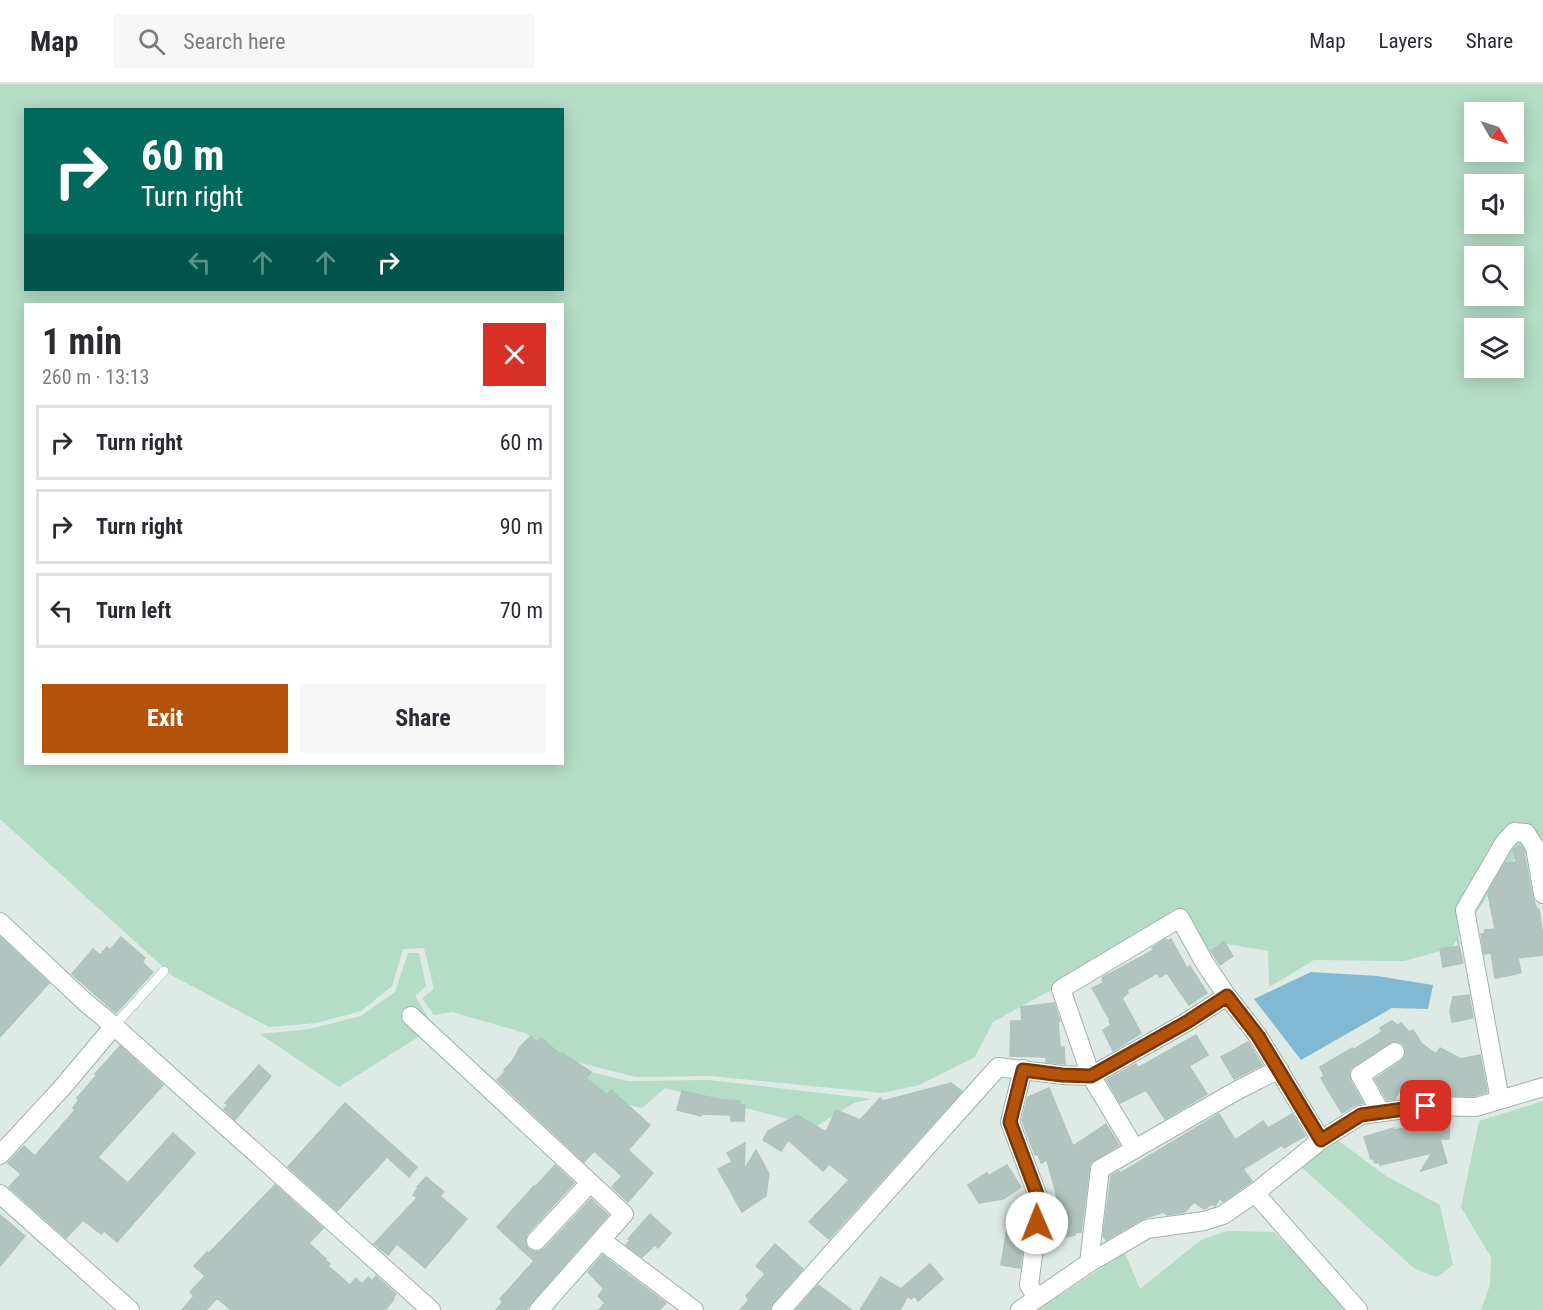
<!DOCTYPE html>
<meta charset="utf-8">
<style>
body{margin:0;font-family:"Roboto Condensed",sans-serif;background:#f7f7f7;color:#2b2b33;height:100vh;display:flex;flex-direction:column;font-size:22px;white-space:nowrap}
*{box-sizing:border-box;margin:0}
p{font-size:20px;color:#7c7c81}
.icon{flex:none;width:33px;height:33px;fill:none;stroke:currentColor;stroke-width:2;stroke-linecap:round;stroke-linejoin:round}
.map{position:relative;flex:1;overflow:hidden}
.details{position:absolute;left:24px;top:219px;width:540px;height:462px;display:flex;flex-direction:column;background:#fff;border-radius:0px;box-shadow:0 3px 15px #0003}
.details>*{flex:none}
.hud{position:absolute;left:24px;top:24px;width:540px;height:183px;border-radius:0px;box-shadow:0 3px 15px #0003;background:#00695c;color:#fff;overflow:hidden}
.needle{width:39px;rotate:129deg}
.fabs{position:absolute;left:1464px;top:18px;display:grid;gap:12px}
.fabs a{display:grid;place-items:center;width:60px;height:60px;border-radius:0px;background:#fff;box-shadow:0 3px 15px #0003;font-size:30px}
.pin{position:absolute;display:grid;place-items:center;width:51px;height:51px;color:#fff;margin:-26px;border-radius:12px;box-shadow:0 3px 9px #0006}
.me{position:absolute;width:66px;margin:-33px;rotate:359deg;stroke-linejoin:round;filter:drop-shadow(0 0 4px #0008)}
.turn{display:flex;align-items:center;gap:21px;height:126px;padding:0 18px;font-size:27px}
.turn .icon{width:78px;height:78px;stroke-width:2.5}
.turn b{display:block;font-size:42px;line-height:51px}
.lanes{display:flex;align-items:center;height:57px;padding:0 18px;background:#0003;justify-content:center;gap:30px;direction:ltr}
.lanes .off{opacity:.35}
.round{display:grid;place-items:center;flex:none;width:63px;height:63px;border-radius:0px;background:#f7f7f7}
.overview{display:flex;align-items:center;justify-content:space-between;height:102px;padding:0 18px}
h1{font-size:36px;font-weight:700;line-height:45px}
.button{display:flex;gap:12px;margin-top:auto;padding:12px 18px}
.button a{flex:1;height:69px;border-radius:0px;background:#b45309;color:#fff;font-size:24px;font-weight:700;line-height:69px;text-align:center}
.button a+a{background:#f7f7f7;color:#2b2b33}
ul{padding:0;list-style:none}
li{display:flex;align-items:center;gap:18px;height:75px;margin:0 12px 9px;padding:0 6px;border:3px solid #e1e1e2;border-radius:0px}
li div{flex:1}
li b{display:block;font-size:22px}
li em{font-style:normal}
header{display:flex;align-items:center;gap:36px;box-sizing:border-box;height:84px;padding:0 30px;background:#fff;border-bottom:2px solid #e1e1e2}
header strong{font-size:28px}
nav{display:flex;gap:33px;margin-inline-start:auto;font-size:21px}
.search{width:420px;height:54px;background:#f7f7f7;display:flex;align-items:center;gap:15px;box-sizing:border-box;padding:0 21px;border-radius:0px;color:#7c7c81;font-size:22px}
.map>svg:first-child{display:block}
.green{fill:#b4dcc6;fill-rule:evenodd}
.water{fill:#81b8d2}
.building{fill:#b2c4bf;stroke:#afc3be;stroke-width:1.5}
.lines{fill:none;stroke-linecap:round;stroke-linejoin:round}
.lane-casing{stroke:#a0b1ae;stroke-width:10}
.street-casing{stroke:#a0b1ae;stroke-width:20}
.lane{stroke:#fff;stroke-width:9}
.street{stroke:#fff;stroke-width:18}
.route-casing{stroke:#753606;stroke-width:15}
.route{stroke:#b45309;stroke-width:10}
</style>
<header>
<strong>Map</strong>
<div class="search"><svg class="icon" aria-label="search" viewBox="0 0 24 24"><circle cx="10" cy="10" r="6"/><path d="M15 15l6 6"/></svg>Search here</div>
<nav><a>Map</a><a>Layers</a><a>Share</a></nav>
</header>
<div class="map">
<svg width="1543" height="1226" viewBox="0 0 1543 1226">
<rect width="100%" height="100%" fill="#ddeae6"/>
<!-- green -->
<g class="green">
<path d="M 0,0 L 1543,0 L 1543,758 L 1513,776 L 1451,864 L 1404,877 L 1314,876 L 1269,903 L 1268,867 L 1227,860 L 1207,869 L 1184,833 L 993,938 L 975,973 L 919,1001 L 882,1009 L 711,992 L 636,993 L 569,976 L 525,949 L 452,928 L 434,931 L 422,914 L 434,905 L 424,864 L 403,865 L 392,902 L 361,927 L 316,939 L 269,943 L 173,892 L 0,735 ZM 26,26 L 562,26 L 562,206 L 26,206 ZM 1474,28 L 1514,28 L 1514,68 L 1474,68 ZM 1474,100 L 1514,100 L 1514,140 L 1474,140 ZM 1474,172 L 1514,172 L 1514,212 L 1474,212 ZM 26,220 L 562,220 L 562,680 L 26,680 ZM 1474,244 L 1514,244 L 1514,284 L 1474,284 Z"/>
<polygon points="408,869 419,869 426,902 415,912 434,943 339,1003 260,950 310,945 361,932 395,908"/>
<polygon points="577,985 628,997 709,996 873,1015 854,1019 817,1042 665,1004 642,1024 611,1017"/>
<polygon points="1543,1017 1543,1226 1481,1226 1490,1201 1491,1173 1461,1123 1479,1037"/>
<polygon points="1335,1054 1386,1092 1440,1121 1453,1181 1437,1193 1415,1185 1299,1081"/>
<polygon points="1227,1147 1274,1148 1353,1226 1037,1226 1125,1169 1140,1205 1201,1156"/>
</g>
<!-- water -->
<polygon class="water" points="1311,888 1377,892 1433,901 1428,925 1392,924 1301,976 1254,915"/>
<!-- building -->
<g class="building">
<polygon points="1521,762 1524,767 1532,812 1537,825 1539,825 1543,853 1543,871 1518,874 1521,889 1495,894 1491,869 1484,870 1481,850 1485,849 1485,846 1495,845 1488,809 1505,779 1516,778 1513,765"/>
<polygon points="0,853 49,899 0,953"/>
<polygon points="121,853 145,874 142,878 153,888 116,929 72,890 93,865 100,871 107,863 110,866"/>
<polygon points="1457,853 1463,879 1443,883 1440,865 1459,862"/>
<polygon points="1166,855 1168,857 1171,855 1187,884 1190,882 1207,909 1189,921 1167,889 1160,893 1157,889 1127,906 1128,909 1122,914 1141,949 1113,967 1103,946 1111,941 1109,937 1110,936 1092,904 1103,899 1102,894 1154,866 1152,864"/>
<polygon points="1224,858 1233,872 1220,881 1211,867"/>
<polygon points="1469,911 1473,934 1452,938 1450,927 1453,913"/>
<polygon points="1054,919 1060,937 1058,938 1060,963 1064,963 1065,980 1046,978 1046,973 1010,972 1011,937 1022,937 1021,923"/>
<polygon points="1392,937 1398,941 1401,939 1409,948 1413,946 1421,959 1436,970 1440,964 1461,975 1480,971 1487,1008 1474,1012 1418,1012 1401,1003 1395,1015 1387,1016 1375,995 1401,977 1405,972 1404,961 1400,958 1394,957 1350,985 1350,996 1363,1019 1355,1021 1342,1029 1321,994 1324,992 1320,983 1352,964 1353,966 1382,948 1380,944"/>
<polygon points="1196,951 1208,971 1189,982 1207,1010 1165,1035 1146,1006 1120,1019 1107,996 1136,980 1138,984"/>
<polygon points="531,952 537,958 541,954 561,971 562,969 591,988 586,994 607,1011 611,1006 650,1041 628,1066 653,1089 628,1118 612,1103 622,1092 594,1067 584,1078 497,996 506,987 504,986 513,976 520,963"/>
<polygon points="1248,958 1262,981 1234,995 1221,973"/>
<polygon points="120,962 163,1001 98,1073 128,1099 173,1049 195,1069 117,1158 104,1147 101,1150 83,1136 66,1154 9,1103 21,1090 8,1079 24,1062 35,1072 75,1026 73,1024 79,1016 77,1014 97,991 95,990"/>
<polygon points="259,981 271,992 235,1036 224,1025 228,1021 225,1019"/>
<polygon points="951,999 962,1007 829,1155 809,1138 849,1096 829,1080 823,1087 788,1056 781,1067 763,1056 768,1047 797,1031 826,1048 836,1026 860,1036 880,1014 883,1017"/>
<polygon points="1049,1004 1073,1062 1106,1040 1119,1061 1090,1079 1081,1148 1075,1149 1075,1151 1053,1155 1049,1133 1063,1135 1047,1076 1041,1079 1038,1070 1035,1071 1022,1036 1028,1013"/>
<polygon points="682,1007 722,1016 740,1017 740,1021 745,1021 744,1037 731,1037 731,1031 702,1030 701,1032 677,1026"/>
<polygon points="345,1019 417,1083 409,1093 387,1073 337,1127 288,1083"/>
<polygon points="1219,1030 1235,1056 1263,1037 1268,1044 1292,1030 1305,1052 1284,1064 1282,1061 1243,1085 1252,1097 1223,1118 1220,1114 1215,1122 1212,1120 1204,1125 1194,1118 1185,1128 1167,1131 1164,1128 1142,1135 1106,1156 1103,1152 1111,1092 1119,1087 1119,1090"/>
<polygon points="1430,1033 1450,1034 1449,1055 1440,1055 1447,1079 1421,1087 1432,1069 1380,1081 1379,1078 1375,1079 1373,1074 1371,1075 1364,1053 1394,1044 1394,1046 1430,1039"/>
<polygon points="745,1059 744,1086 756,1066 769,1090 766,1112 742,1128 718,1085 732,1078 727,1069"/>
<polygon points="555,1081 574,1099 527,1150 525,1160 529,1166 539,1168 544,1165 591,1115 608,1131 531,1219 526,1226 496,1226 503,1218 500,1215 534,1177 497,1143 534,1102 536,1102"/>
<polygon points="1007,1081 1021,1103 1003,1115 979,1119 968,1101 987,1089 988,1092"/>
<polygon points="426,1093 444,1108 440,1112 467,1135 425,1184 397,1160 388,1171 374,1160 417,1114 413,1111 418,1104 417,1103"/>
<polygon points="275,1101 323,1144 309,1159 326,1175 325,1176 330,1180 328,1182 350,1201 356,1194 362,1200 368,1193 372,1197 376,1192 396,1210 393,1214 394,1215 385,1226 231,1226 217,1214 206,1226 182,1226 194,1212 190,1208 205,1192 194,1182 207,1168 209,1169"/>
<polygon points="1010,1127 1027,1130 1020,1184 1001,1181"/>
<polygon points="650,1130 671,1149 658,1164 655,1161 642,1173 626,1161 630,1156 628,1155"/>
<polygon points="0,1131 25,1152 0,1182"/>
<polygon points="775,1160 803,1185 773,1219 770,1226 740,1226 749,1216 746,1212 765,1190 756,1182"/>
<polygon points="603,1171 611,1178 666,1219 659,1226 599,1226 605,1219 598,1212 604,1205 588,1188"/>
<polygon points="930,1180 943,1195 918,1217 915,1212 911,1215 908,1212 900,1226 860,1226 881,1193 904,1207 902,1204"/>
<polygon points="818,1201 852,1226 796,1226"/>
</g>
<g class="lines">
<!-- lane casing -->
<g class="lane-casing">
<polyline id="lane" points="114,942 164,887"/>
</g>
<!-- street casing -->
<g class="street-casing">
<g id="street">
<polyline points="0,838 85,918 114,942 431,1226"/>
<polyline points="411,932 624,1130 539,1226"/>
<polyline points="1023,985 1010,1038 1040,1118 1029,1201 1036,1213"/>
<polyline points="1500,1016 1465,826 1504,759 1514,748 1526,749 1535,763 1543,810"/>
<polyline points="1380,1027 1360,991 1395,968"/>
<polyline points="1135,1065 1091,992 1061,905 1180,834 1204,878 1227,912"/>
<polyline points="0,1071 61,1005 114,942"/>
<polyline points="1255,1109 1358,1226"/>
<polyline points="0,1110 130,1226"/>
<polyline points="601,1156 694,1226"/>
<polyline points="536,1157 590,1099"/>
<polyline points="1089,1179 1100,1085 1236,1007 1279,985"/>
<polyline points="781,1226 998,983 1062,991 1091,992 1187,938 1227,912 1258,952 1321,1056"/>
<polyline points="1020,1226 1089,1179 1147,1145 1204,1137 1223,1131 1255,1109 1321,1056 1361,1031 1426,1022 1476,1023 1543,1003"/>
</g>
</g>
<!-- lane -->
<use href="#lane" class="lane"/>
<!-- street -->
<use href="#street" class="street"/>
</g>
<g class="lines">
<!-- route casing -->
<g class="route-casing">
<polyline id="route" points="1037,1139 1040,1118 1010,1038 1023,986 1062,991 1091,992 1187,938 1227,912 1258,952 1321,1056 1361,1031 1426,1022"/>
</g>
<!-- route -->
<use href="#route" class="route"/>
</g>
</svg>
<div class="fabs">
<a><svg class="needle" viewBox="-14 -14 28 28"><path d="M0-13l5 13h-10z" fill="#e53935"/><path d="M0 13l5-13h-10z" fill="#7c7c81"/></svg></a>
<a><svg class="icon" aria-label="sound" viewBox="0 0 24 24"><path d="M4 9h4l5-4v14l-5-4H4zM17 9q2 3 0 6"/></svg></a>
<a><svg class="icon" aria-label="search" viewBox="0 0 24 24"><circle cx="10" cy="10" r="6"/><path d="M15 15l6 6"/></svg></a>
<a><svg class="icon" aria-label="layers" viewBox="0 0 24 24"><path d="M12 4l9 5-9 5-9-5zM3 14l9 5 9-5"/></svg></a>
</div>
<div class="pin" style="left:1426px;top:1022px;background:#d93025"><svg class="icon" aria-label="arrive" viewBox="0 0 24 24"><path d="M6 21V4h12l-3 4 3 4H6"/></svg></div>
<svg class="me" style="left:1037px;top:1139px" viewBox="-20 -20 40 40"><circle r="19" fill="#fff"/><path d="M0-13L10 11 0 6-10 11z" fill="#b45309"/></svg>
<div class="hud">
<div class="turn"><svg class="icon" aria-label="right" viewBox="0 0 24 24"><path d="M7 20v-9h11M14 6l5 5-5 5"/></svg><div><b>60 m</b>Turn right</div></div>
<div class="lanes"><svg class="icon off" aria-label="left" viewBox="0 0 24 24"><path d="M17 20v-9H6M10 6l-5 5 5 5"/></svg><svg class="icon off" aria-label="ahead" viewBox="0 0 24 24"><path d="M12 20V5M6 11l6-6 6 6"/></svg><svg class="icon off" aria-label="ahead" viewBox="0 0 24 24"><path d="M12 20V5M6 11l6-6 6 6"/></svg><svg class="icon" aria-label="right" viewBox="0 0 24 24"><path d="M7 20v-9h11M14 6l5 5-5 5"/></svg></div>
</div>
<section class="details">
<div class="overview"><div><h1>1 min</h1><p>260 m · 13:13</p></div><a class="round" style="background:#d93025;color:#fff"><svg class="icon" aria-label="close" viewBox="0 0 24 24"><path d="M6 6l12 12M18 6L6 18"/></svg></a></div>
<ul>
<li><svg class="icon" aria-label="right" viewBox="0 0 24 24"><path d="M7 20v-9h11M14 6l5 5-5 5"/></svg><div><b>Turn right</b></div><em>60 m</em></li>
<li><svg class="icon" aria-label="right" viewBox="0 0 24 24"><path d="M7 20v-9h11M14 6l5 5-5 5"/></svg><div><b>Turn right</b></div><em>90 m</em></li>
<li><svg class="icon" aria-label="left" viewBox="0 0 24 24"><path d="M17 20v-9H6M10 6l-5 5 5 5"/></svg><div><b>Turn left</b></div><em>70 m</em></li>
</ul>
<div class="button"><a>Exit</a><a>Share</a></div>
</section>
</div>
